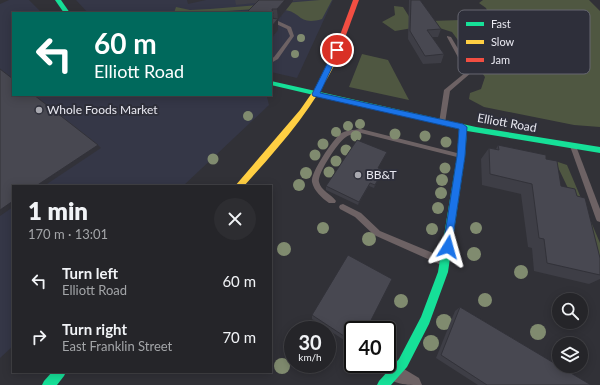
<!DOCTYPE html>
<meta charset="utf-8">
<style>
body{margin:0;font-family:Lato,sans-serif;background:#2d2d31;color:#f1f3f6;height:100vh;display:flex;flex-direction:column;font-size:15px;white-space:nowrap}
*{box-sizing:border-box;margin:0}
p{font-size:13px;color:#a3a5a8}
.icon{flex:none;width:22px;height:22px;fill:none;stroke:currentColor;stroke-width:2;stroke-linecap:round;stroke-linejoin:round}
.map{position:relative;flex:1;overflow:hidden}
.side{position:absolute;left:12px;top:185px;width:260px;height:188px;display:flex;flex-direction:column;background:#252529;border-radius:0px;box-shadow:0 2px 10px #0003,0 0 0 1px #424246}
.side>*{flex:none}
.guide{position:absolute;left:12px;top:12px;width:260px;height:84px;border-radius:0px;box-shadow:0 2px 10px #0003,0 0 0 1px #424246;background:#00695c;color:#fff;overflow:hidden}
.buttons{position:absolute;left:552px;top:293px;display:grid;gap:8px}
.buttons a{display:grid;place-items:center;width:36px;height:36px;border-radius:50%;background:#252529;box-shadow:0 2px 10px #0003,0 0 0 1px #424246;font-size:20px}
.speed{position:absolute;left:284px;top:321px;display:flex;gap:8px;font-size:20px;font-weight:700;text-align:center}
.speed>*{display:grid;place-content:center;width:52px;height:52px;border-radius:50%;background:#252529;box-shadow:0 2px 10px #0003,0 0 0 1px #424246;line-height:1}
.speed small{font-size:10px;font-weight:400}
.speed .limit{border:2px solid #111;border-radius:6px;background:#fff;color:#111}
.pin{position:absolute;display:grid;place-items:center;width:34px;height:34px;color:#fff;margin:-17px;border:2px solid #fff;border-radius:50%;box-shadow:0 1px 4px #0007}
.me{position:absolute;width:44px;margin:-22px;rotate:8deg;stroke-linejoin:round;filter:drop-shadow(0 0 3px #0008)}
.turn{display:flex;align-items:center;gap:14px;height:84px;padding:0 16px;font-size:18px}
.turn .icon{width:52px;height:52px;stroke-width:2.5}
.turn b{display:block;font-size:28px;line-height:34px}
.round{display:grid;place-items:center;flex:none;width:42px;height:42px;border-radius:21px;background:#2d2d31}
.overview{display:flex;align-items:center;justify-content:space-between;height:68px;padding:0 16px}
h1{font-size:24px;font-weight:800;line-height:30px}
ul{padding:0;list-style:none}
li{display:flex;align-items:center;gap:12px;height:56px;padding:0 16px}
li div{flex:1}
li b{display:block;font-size:15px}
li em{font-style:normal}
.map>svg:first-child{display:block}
.built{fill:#353747}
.green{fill:#4f5741}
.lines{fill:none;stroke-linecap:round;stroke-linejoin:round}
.lane{fill:#6d6264;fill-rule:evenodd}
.street{fill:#6d6264;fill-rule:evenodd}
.fast{fill:#16e098;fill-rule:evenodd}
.slow{fill:#ffcf43;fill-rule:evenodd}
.jam{fill:#f24e42;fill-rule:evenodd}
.tree{fill:#808b6f}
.wall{fill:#3e3e46}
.shaded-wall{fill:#323239}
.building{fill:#484851;stroke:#323239}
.route{fill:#1a73e8;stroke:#114b97}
.poi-dot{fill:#a9a9b0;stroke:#2e2f3a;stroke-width:1.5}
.labels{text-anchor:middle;stroke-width:4;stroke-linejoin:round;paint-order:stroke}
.poi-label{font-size:12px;fill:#e9e9f1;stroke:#2e2f3a;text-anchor:start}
.street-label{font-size:12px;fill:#e9e9f1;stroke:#2e2f3a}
.key{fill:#2e2f3a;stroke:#666771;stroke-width:1}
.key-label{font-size:11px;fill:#e9e9f1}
</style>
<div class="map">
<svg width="600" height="385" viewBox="0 0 600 385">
<rect width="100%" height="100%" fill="#313137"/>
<!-- built -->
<g class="built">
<polygon points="9,0 29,0 42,13 13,13 13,95 259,95 267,97 269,105 183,186 13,186 13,346 0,358 0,4"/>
<polygon points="76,0 333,0 297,78 271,72 271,13 88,13"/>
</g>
<!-- green -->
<g class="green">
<path d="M 320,0 L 332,0 L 322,19 C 299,26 301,12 285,10 C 266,7 246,10 227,11 C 209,13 192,13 174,13 L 176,7 L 190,10 L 210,9 Z"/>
<polygon points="483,0 589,0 600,11 600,127 574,125 484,107 469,99 470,93 481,89 485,77 452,32 430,25 395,31 382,22 395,15 394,6 403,7 410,18 431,21 491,19 486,8 479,3"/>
<polygon points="362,54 388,60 409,100 349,87"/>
<polygon points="555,161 567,165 600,243 600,271 577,207"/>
</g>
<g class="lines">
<!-- lane -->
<g class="lane">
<polygon points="274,21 278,21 291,27 294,36 278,59 271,63 271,59 274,57 290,36 287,29 274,23"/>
<polygon points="447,36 451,37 472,72 450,91 445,123 442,125 439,123 444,90 466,72 447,37"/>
<path d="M 361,129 L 461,154 L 464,156 L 461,158 L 361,133 C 356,134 350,134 346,137 C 338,142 317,174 319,182 C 321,191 331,194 336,201 L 335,203 L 329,203 C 322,198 314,191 312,182 C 310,173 333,140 340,134 C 345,130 354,130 361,129 Z"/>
<polygon points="571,144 573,144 576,146 600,209 600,222 597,221 596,219 570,146"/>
<polygon points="343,204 361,213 380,231 445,258 446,261 445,264 442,265 439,264 374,235 355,217 340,209 339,207 340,205"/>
</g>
<!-- street -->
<path class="street" d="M 394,363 L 419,378 L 422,385 C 407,385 391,385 384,373 L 387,366 Z"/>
<!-- fast -->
<g class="fast">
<polygon points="55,0 61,0 70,13 64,13"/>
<polygon points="271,81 476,127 600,147 600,153 467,131 465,156 448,272 429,324 407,367 391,385 377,385 379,381 399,359 421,317 438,272 457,156 459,129 271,85"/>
<polygon points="52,372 66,372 64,376 57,385 42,385 44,381"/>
</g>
<!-- slow -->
<path class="slow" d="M 333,60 L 336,62 C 313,109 279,147 244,186 L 235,186 L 300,110 L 321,80 L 330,62 Z"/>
<!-- jam -->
<polygon class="jam" points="353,0 359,0 336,62 331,63 330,62"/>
</g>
<!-- trees -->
<g class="tree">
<circle cx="301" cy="38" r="4"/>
<circle cx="295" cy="54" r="4"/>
<circle cx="248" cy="116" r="5"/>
<circle cx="360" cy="124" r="5"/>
<circle cx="348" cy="126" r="5"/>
<circle cx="336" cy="132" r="5"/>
<circle cx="395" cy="134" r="5.5"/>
<circle cx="356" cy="136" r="5.5"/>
<circle cx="425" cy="136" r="5.5"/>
<circle cx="446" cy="142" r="5.5"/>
<circle cx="323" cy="144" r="5.5"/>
<circle cx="346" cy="150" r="5.5"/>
<circle cx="315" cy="155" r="5.5"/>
<circle cx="213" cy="159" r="5.5"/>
<circle cx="336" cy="161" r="5.5"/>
<circle cx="445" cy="168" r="5.5"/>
<circle cx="329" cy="172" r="5.5"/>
<circle cx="306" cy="173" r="6"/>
<circle cx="442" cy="180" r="6"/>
<circle cx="299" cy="185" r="6"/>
<circle cx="441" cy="193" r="6"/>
<circle cx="438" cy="208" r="6"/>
<circle cx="323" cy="228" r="6"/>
<circle cx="476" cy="228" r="6"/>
<circle cx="432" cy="229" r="6"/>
<circle cx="369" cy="239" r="7"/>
<circle cx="284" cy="249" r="7"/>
<circle cx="474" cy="254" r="7"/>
<circle cx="521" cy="272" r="7"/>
<circle cx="485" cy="300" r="7"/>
<circle cx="401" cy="301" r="7"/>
<circle cx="444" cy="322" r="8"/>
<circle cx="538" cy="332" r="8"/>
<circle cx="431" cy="343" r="8"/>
<circle cx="282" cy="366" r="8"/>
</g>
<!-- wall -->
<g class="wall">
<polygon points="235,0 304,0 293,1 278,20 278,30 271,39 271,13 255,3 236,5"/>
<polygon points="409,0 420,0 441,29 438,37 432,37 444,54 441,63 423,64 408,39"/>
<polygon points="498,145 546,159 561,186 577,196 600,258 600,279 589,284 534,271 532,248 528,247 521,194 482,185 481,159 489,148 496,149"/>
<polygon points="387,152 386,155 378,168 383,170 382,174 374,188 369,186 358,205 326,190 326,186"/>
<polygon points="460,307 591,385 478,385 436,358 455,311"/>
<polygon points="312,315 353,330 353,346 312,319"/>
</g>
<!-- shaded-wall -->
<g class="shaded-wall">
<polygon points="187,0 206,0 188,4"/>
<polygon points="285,0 293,0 293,1 278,20 277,9"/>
<polygon points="273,14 274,24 278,19 278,30 271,39 271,16"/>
<polygon points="98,145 101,148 44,186 36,186"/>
<polygon points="387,152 386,155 377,171 378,168"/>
<polygon points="383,170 382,174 374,188 375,185"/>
<polygon points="370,183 369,186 358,205 359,202"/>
<polygon points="13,201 13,207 0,216 0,210"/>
</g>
<!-- building -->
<g class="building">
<polygon points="259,0 285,0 277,9 272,9 273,14 271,16 271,13 246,13"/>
<polygon points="411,0 420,0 441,29 427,30 444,54 425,56 410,31"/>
<polygon points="271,18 278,19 271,27"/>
<polygon points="0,69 13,79 13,95 34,95 98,145 36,186 13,186 13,201 0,210"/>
<polygon points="357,140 387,152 378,168 383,170 375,185 370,183 359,202 326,186"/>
<polygon points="498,145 546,155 546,159 557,161 561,186 575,189 577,196 585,198 600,258 600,275 547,263 544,239 539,238 532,184 490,174 489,148 499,150"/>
<polygon points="348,255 392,279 366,330 353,330 353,342 312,315"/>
<polygon points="460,307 559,366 591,385 487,385 441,355"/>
</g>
<!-- route -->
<polygon class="route" points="337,48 340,50 320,93 463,124 467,127 465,156 451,250 444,250 443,247 457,156 459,129 313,96 312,94 334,50"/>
<!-- markers -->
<g class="poi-dot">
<circle cx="39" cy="110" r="4"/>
<circle cx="358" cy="175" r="4"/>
</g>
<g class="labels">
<!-- poi labels -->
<g class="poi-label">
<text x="47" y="114">Whole Foods Market</text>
<text x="366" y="179">BB&amp;T</text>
</g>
<!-- street labels -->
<g class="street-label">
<text transform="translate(507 123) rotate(10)" y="4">Elliott Road</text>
</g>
</g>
<!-- legend -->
<rect x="458" y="10" width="132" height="64" rx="6" class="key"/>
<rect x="466" y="22" width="18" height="4" fill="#16e098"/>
<rect x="466" y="40" width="18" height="4" fill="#ffcf43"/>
<rect x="466" y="58" width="18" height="4" fill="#f24e42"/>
<g class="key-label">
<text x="491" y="28">Fast</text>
<text x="491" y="46">Slow</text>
<text x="491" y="64">Jam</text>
</g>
</svg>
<div class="buttons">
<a><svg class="icon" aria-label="search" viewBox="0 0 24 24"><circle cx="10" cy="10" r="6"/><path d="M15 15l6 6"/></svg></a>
<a><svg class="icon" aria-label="layers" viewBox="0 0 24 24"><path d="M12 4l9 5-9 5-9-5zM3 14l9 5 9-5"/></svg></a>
</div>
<div class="speed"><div>30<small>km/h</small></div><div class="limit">40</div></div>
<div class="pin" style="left:337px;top:50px;background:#d93025"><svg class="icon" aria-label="arrive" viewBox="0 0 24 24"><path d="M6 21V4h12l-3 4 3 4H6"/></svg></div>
<svg class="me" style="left:448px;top:247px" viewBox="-20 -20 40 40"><path d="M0-17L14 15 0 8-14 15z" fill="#1a73e8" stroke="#fff" stroke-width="4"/></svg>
<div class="guide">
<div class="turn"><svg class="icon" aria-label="left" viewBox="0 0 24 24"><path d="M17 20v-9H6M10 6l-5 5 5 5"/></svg><div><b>60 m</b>Elliott Road</div></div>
</div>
<section class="side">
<div class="overview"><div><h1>1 min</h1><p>170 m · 13:01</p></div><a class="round"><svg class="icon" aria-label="close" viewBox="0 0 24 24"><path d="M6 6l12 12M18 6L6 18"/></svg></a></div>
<ul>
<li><svg class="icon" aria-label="left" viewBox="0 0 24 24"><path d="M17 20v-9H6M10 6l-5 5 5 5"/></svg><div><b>Turn left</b><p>Elliott Road</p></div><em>60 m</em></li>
<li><svg class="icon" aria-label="right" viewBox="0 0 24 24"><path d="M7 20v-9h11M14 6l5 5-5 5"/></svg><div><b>Turn right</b><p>East Franklin Street</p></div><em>70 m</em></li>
</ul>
</section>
</div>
